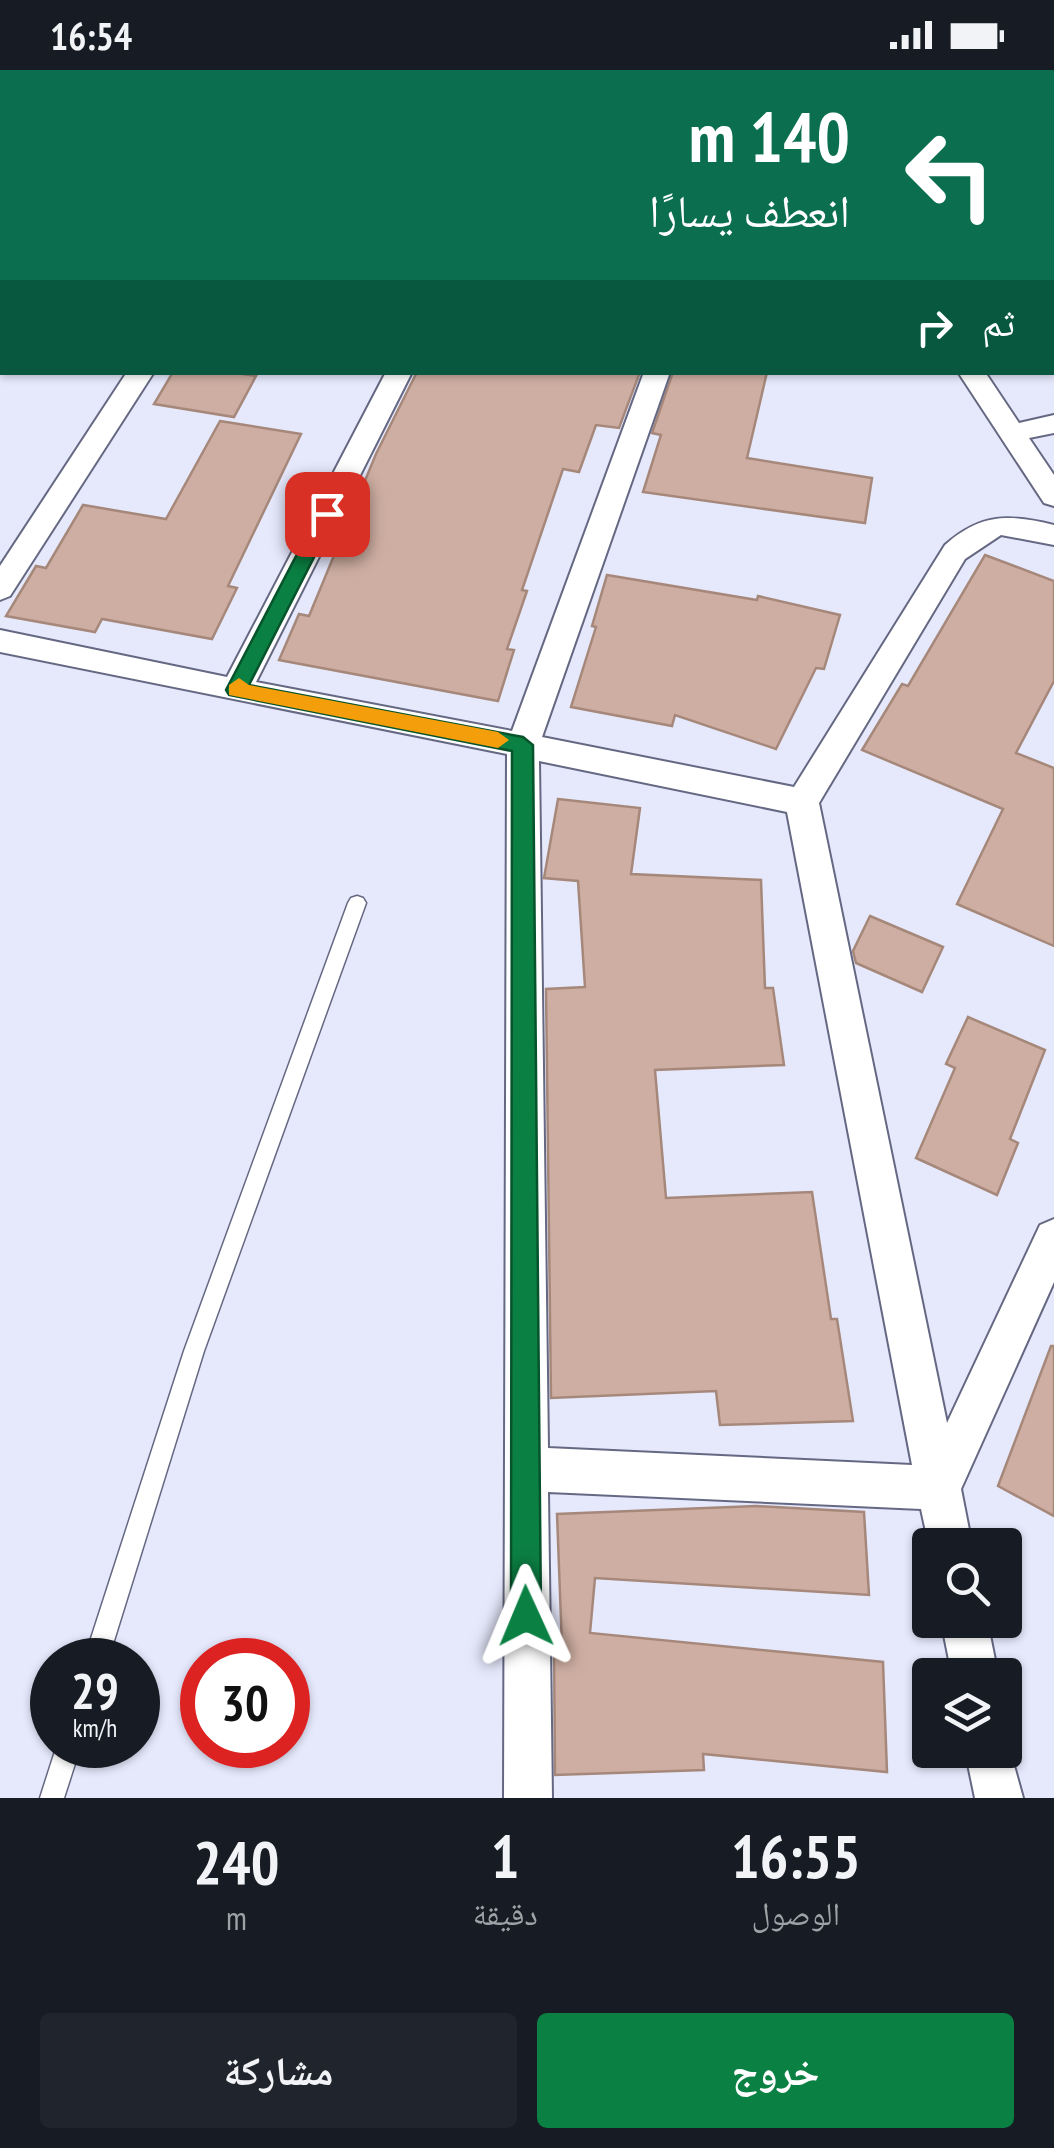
<!DOCTYPE html>
<html lang="ar">
<meta charset="utf-8">
<style>
body{margin:0;font-family:"PT Sans Narrow","Noto Naskh Arabic",sans-serif;background:#20242c;color:#f1f3f6;direction:rtl;height:100vh;display:flex;flex-direction:column;font-size:38px;white-space:nowrap}
*{box-sizing:border-box;margin:0}
p{font-size:32px;color:#9ea1a6}
.icon{flex:none;width:55px;height:55px;fill:none;stroke:currentColor;stroke-width:2;stroke-linecap:round;stroke-linejoin:round}
.map{position:relative;height:1728px;overflow:hidden;direction:ltr}
.details{display:flex;flex-direction:column;background:#171b24;flex:1}
.details>*{flex:none}
.guide{position:absolute;left:0px;top:0px;width:1055px;height:305px;box-shadow:0 2px 8px #0004;direction:rtl;background:#0b6e4f;color:#fff;overflow:hidden}
.buttons{position:absolute;left:912px;top:1458px;display:grid;gap:20px}
.buttons a{display:grid;place-items:center;width:110px;height:110px;border-radius:10px;background:#171b24;box-shadow:0 2px 8px #0004;font-size:50px}
.speed{position:absolute;left:30px;top:1568px;display:flex;gap:20px;font-size:50px;font-weight:700;text-align:center}
.speed>*{display:grid;place-content:center;width:130px;height:130px;border-radius:50%;background:#171b24;box-shadow:0 2px 8px #0004;line-height:1}
.speed small{font-size:25px;font-weight:400}
.speed .limit{border:15px solid #d22;background:#fff;color:#111}
.pin{position:absolute;display:grid;place-items:center;width:85px;height:85px;color:#fff;margin:-42px;border-radius:20px;box-shadow:0 5px 15px #0006}
.me{position:absolute;width:110px;margin:-55px;rotate:359deg;stroke-linejoin:round;filter:drop-shadow(0 0 8px #0008)}
.turn{display:flex;align-items:center;gap:35px;height:210px;padding:0 40px;font-size:45px}
.turn .icon{width:130px;height:130px;stroke-width:2.5}
.turn b{display:block;font-size:70px;line-height:85px}
.then{display:flex;align-items:center;height:95px;padding:0 40px;background:#0003;gap:20px;font-size:38px}
.eta{display:flex;justify-content:space-evenly;align-items:center;height:170px;text-align:center}
.eta b{font-size:60px;font-weight:700;line-height:70px}
.cta{display:flex;gap:20px;margin-top:auto;padding:20px 40px}
.cta a{flex:1;height:115px;border-radius:10px;background:#0b8043;color:#fff;font-size:40px;font-weight:700;line-height:115px;text-align:center}
.cta a+a{background:#20242c;color:#f1f3f6}
.status{display:flex;justify-content:space-between;align-items:center;height:70px;padding:0 50px;background:#171b24;direction:ltr}
.status svg{height:28px;fill:currentColor}
.map>svg:first-child{display:block}
.building{fill:#ceaea2;stroke:#a6887b;stroke-width:2.5}
.lines{fill:none;stroke-linecap:round;stroke-linejoin:round}
.service-casing{stroke:#656882;stroke-width:3}
.minor-casing{stroke:#656882;stroke-width:4}
.service{fill:#fff;fill-rule:evenodd}
.minor{fill:#fff;fill-rule:evenodd}
.route{fill:#0b8043;stroke:#07532c;stroke-width:2.5}
.slow{fill:#f59e0b}
</style>
<div class="status"><b>16:54</b><svg viewBox="0 0 49 12"><path d="M0 12V9h3v3zM5 12V6h3v6zM10 12V3h3v9zM15 12V0h3v12zM26 1h20v11H26zM47 4h2v5h-2z"/></svg></div>
<div class="map">
<svg width="1054" height="1728" viewBox="0 0 1054 1728">
<rect width="100%" height="100%" fill="#e6e9fc"/>
<!-- building -->
<g class="building">
<polygon points="173,302 230,302 256,306 234,347 154,334"/>
<polygon points="417,302 640,302 619,358 596,355 579,402 563,399 522,520 527,521 507,579 514,580 498,631 279,590 299,544 309,546 376,384"/>
<polygon points="673,302 767,302 747,388 872,408 865,453 643,422 661,365 652,363"/>
<polygon points="220,351 301,364 228,516 237,518 212,569 102,549 95,562 6,546 36,496 46,498 83,435 166,449"/>
<polygon points="985,485 1054,511 1054,611 1016,683 1054,698 1054,876 957,834 1003,739 862,680 902,614 908,616"/>
<polygon points="607,505 757,530 758,526 840,545 824,599 816,598 776,679 675,645 672,656 571,637 596,557 592,556"/>
<polygon points="558,729 640,738 631,804 761,810 765,918 773,918 784,995 655,1000 666,1128 812,1122 831,1249 837,1249 853,1351 720,1355 716,1321 551,1328 546,919 585,917 578,811 544,808"/>
<polygon points="870,846 943,877 922,922 856,893 853,881"/>
<polygon points="968,947 1045,980 1010,1069 1018,1073 997,1125 916,1088 955,998 946,994"/>
<polygon points="1051,1276 1054,1276 1054,1446 998,1416"/>
<polygon points="756,1436 864,1442 869,1525 595,1508 590,1563 883,1592 887,1702 703,1684 704,1700 555,1705 554,1577 562,1577 557,1444"/>
</g>
<g class="lines">
<!-- service casing -->
<g class="service-casing">
<g id="service">
<polygon points="357,826 363,828 366,833 204,1281 108,1590 84,1590 184,1281 348,833 351,828"/>
<polygon points="57,1675 81,1675 64,1728 40,1728"/>
</g>
</g>
<!-- minor casing -->
<g class="minor-casing">
<g id="minor">
<polygon points="0,2 2,3 2,17 0,16"/>
<rect x="1052" y="47" width="2" height="14"/>
<rect x="1052" y="211" width="2" height="16"/>
<polygon points="127,302 154,302 10,526 0,530 0,496"/>
<path d="M 386,302 L 412,302 L 256,612 L 512,661 L 644,302 L 670,302 L 542,667 L 794,717 L 945,475 C 981,443 1009,444 1054,455 L 1054,475 L 1001,465 L 965,489 L 819,733 L 947,1353 L 1040,1155 L 1054,1149 L 1054,1212 L 961,1419 L 972,1475 L 930,1475 L 930,1480 L 921,1439 L 548,1422 L 552,1728 L 504,1728 L 507,684 L 0,582 L 0,560 L 227,607 ZM 539,691 L 787,742 L 912,1395 L 548,1378 Z"/>
<polygon points="958,302 985,302 1019,353 1054,345 1054,363 1029,368 1054,405 1054,436 1044,433"/>
<polygon points="941,1550 987,1550 998,1605 952,1605"/>
<polygon points="1005,1663 1023,1728 975,1728 965,1680 1005,1680"/>
</g>
</g>
<!-- service -->
<use href="#service" class="service"/>
<!-- minor -->
<use href="#minor" class="minor"/>
</g>
<!-- route -->
<polygon class="route" points="327,437 336,444 249,615 523,667 533,675 541,1546 537,1556 526,1560 516,1556 511,1546 512,681 229,625 226,620 318,444"/>
<!-- slow -->
<polygon class="slow" points="239,608 249,615 498,662 509,670 498,678 229,625 229,615"/>
</svg>
<div class="buttons">
<a><svg class="icon" aria-label="search" viewBox="0 0 24 24"><circle cx="10" cy="10" r="6"/><path d="M15 15l6 6"/></svg></a>
<a><svg class="icon" aria-label="layers" viewBox="0 0 24 24"><path d="M12 4l9 5-9 5-9-5zM3 14l9 5 9-5"/></svg></a>
</div>
<div class="speed"><div>29<small>km/h</small></div><div class="limit">30</div></div>
<div class="pin" style="left:327px;top:444px;background:#d93025"><svg class="icon" aria-label="arrive" viewBox="0 0 24 24"><path d="M6 21V4h12l-3 4 3 4H6"/></svg></div>
<svg class="me" style="left:526px;top:1546px" viewBox="-20 -20 40 40"><path d="M0-17L14 15 0 8-14 15z" fill="#0b8043" stroke="#fff" stroke-width="4"/></svg>
<div class="guide">
<div class="turn"><svg class="icon" aria-label="left" viewBox="0 0 24 24"><path d="M17 20v-9H6M10 6l-5 5 5 5"/></svg><div><b>140 m</b>انعطف يسارًا</div></div>
<div class="then">ثم<svg class="icon" aria-label="right" viewBox="0 0 24 24"><path d="M7 20v-9h11M14 6l5 5-5 5"/></svg></div>
</div>
</div>
<section class="details">
<div class="eta">
<div><b>16:55</b><p>الوصول</p></div>
<div><b>1</b><p>دقيقة</p></div>
<div><b>240</b><p>m</p></div>
</div>
<div class="cta"><a>خروج</a><a>مشاركة</a></div>
</section>
